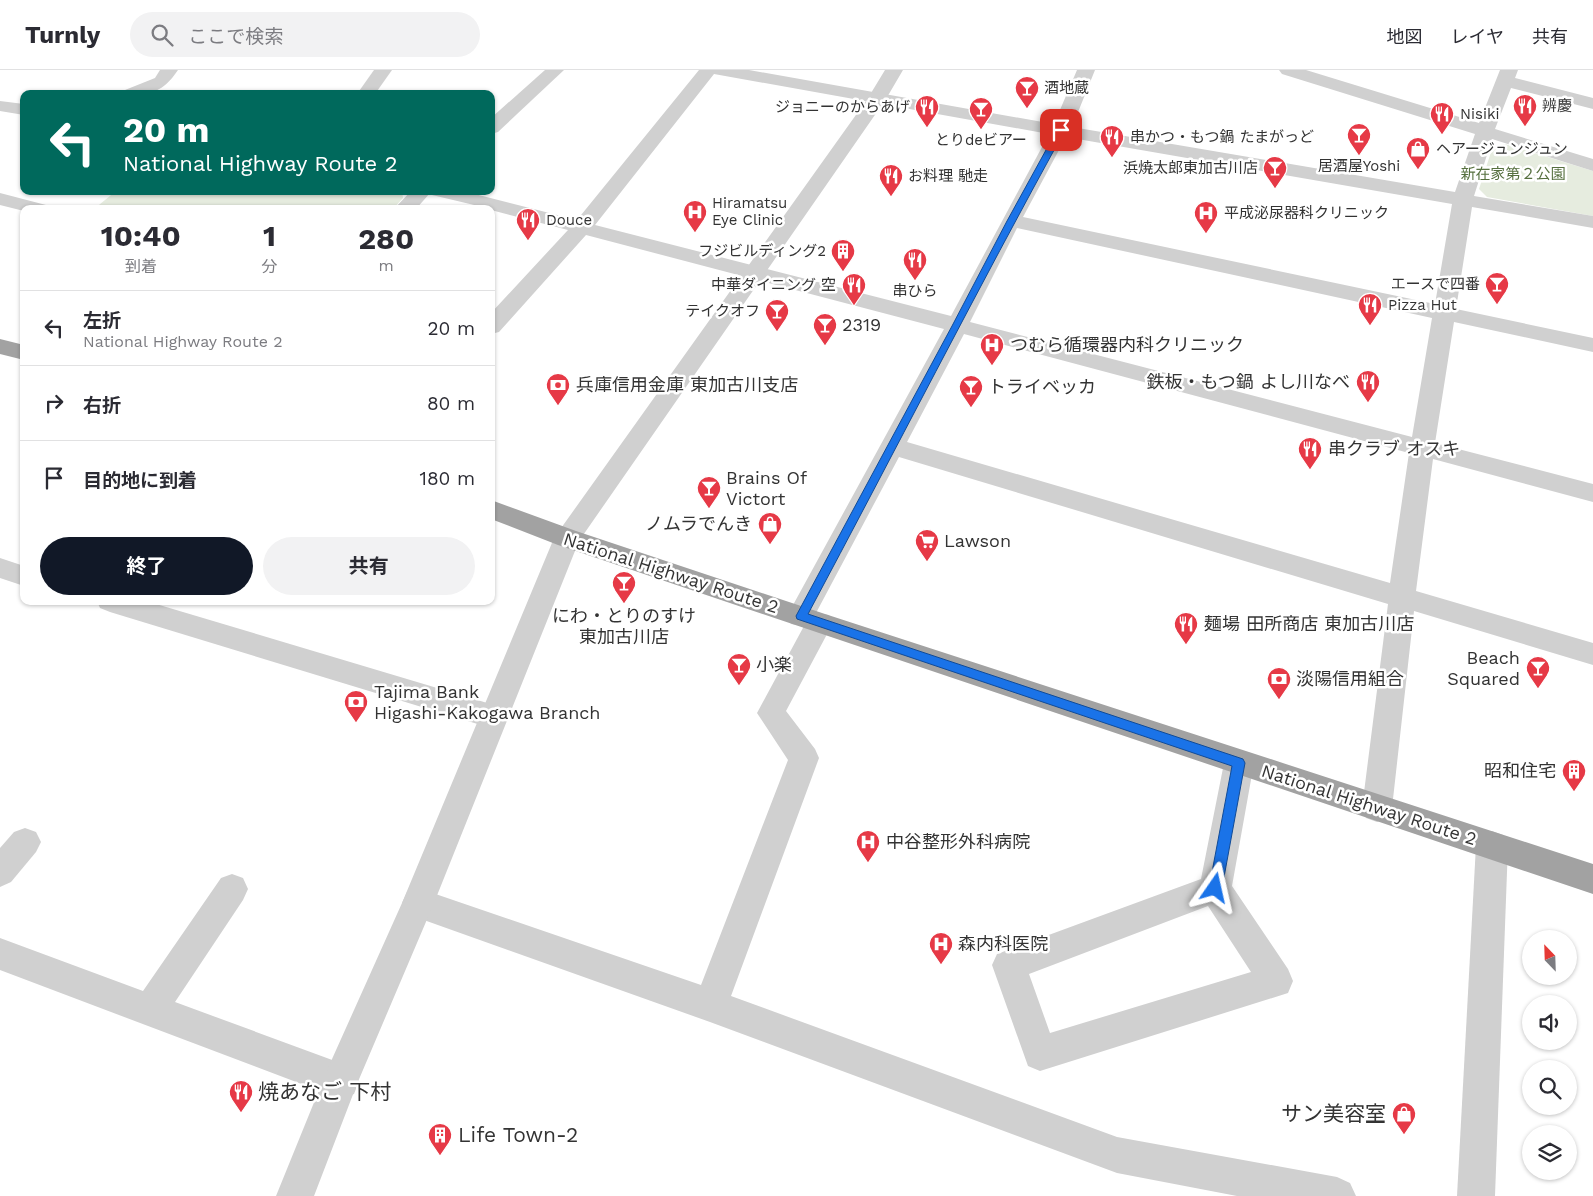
<!DOCTYPE html>
<html lang="ja">
<meta charset="utf-8">
<style>
body{margin:0;font-family:"Work Sans","Noto Sans JP",sans-serif;background:#f2f2f3;color:#2b2b33;height:100vh;display:flex;flex-direction:column;font-size:19px;white-space:nowrap}
*{box-sizing:border-box;margin:0}
p{font-size:16px;color:#7c7c81}
.icon{flex:none;width:28px;height:28px;fill:none;stroke:currentColor;stroke-width:2;stroke-linecap:round;stroke-linejoin:round}
.map{position:relative;flex:1;overflow:hidden}
.sheet{position:absolute;left:20px;top:135px;width:475px;height:400px;display:flex;flex-direction:column;background:#fff;border-radius:10px;box-shadow:0 1px 4px #0004}
.sheet>*{flex:none}
.banner{position:absolute;left:20px;top:20px;width:475px;height:105px;border-radius:10px;box-shadow:0 1px 4px #0004;background:#00695c;color:#fff;overflow:hidden}
.needle{width:32px;rotate:337deg}
.buttons{position:absolute;left:1522px;top:860px;display:grid;gap:10px}
.buttons a{display:grid;place-items:center;width:55px;height:55px;border-radius:50%;background:#fff;box-shadow:0 1px 4px #0004;font-size:25px}
.pin{position:absolute;display:grid;place-items:center;width:42px;height:42px;color:#fff;margin:-21px;border-radius:10px;box-shadow:0 2px 8px #0006}
.me{position:absolute;width:55px;margin:-28px;rotate:11deg;stroke-linejoin:round;filter:drop-shadow(0 0 4px #0008)}
.turn{display:flex;align-items:center;gap:18px;height:105px;padding:0 20px;font-size:22px}
.turn .icon{width:65px;height:65px;stroke-width:2.5}
.turn b{display:block;font-size:35px;line-height:42px}
.eta{display:flex;justify-content:space-evenly;align-items:center;height:85px;text-align:center}
.eta b{font-size:30px;font-weight:700;line-height:35px}
.action{display:flex;gap:10px;margin-top:auto;padding:10px 20px}
.action a{flex:1;height:58px;border-radius:30px;background:#111827;color:#fff;font-size:20px;font-weight:700;line-height:58px;text-align:center}
.action a+a{background:#f2f2f3;color:#2b2b33}
ul{padding:0;list-style:none}
li{display:flex;align-items:center;gap:15px;height:75px;padding:0 20px;border-top:1px solid #e1e1e2}
li div{flex:1}
li b{display:block;font-size:19px}
li em{font-style:normal}
header{display:flex;align-items:center;gap:30px;box-sizing:border-box;height:70px;padding:0 25px;background:#fff;border-bottom:1px solid #e1e1e2}
header strong{font-size:24px}
nav{display:flex;gap:28px;margin-inline-start:auto;font-size:18px}
.search{width:350px;height:45px;background:#f2f2f3;display:flex;align-items:center;gap:12px;box-sizing:border-box;padding:0 18px;border-radius:28px;color:#7c7c81;font-size:19px}
.map>svg:first-child{display:block}
.green{fill:#e6ecdf}
.lines{fill:none;stroke-linecap:round;stroke-linejoin:round}
.minor{fill:#d0d0d0;fill-rule:evenodd}
.tertiary{fill:#d0d0d0;fill-rule:evenodd}
.trunk{fill:#a2a2a2;fill-rule:evenodd}
.route{fill:#1a73e8;stroke:#114b97}
.labels{text-anchor:middle;stroke-width:5;stroke-linejoin:round;paint-order:stroke}
.far-poi-label{font-size:15px;fill:#333;stroke:#fff;text-anchor:start}
.far-park-label{font-size:15px;fill:#56703f;stroke:#fff}
.poi-label{font-size:18px;fill:#333;stroke:#fff;text-anchor:start}
.street-label{font-size:18px;fill:#333;stroke:#fff}
.near-poi-label{font-size:21px;fill:#333;stroke:#fff;text-anchor:start}
</style>
<header>
<strong>Turnly</strong>
<div class="search"><svg class="icon" aria-label="search" viewBox="0 0 24 24"><circle cx="10" cy="10" r="6"/><path d="M15 15l6 6"/></svg>ここで検索</div>
<nav><a>地図</a><a>レイヤ</a><a>共有</a></nav>
</header>
<div class="map">
<svg width="1593" height="1126" viewBox="0 0 1593 1126">
<rect width="100%" height="100%" fill="#fff"/>
<!-- green -->
<g class="green">
<polygon points="1505,74 1593,101 1593,146 1487,127 1479,119 1493,76"/>
<polygon points="116,121 402,121 403,128 393,139 94,139"/>
</g>
<g class="lines">
<!-- minor -->
<g class="minor">
<path d="M 160,0 L 178,0 C 161,25 150,24 122,24 L 125,20 L 155,8 Z"/>
<polygon points="374,0 392,0 375,24 357,24"/>
<polygon points="545,0 564,0 498,62 491,64 491,48"/>
<path d="M 699,0 L 749,0 L 1054,54 L 1077,0 L 1095,0 L 1072,57 L 1455,122 L 1475,64 L 1282,4 L 1279,0 L 1306,0 L 1479,53 L 1500,0 L 1518,0 L 1515,8 L 1593,28 L 1593,39 L 1511,18 L 1495,59 L 1593,89 L 1593,101 L 1492,69 L 1474,126 L 1593,146 L 1593,158 L 1472,137 L 1456,239 L 1593,268 L 1593,282 L 1454,252 L 1435,373 L 1593,414 L 1593,432 L 1433,389 L 1416,521 L 1593,573 L 1593,595 L 1414,541 L 1392,738 L 1388,748 L 1377,752 L 1366,748 L 1362,738 L 1388,534 L 899,387 L 816,543 L 829,545 L 833,553 L 786,641 L 815,679 L 819,688 L 731,926 L 1117,1067 L 1337,1107 L 1350,1113 L 1356,1126 L 1237,1126 L 1117,1103 L 710,952 L 407,844 L 402,833 L 407,822 L 418,818 L 701,915 L 788,690 L 757,643 L 804,556 L 791,554 L 787,546 L 944,259 L 586,165 L 499,262 L 491,264 L 491,243 L 568,160 L 491,140 L 491,139 L 432,125 L 430,123 L 416,139 L 394,139 L 411,121 L 463,121 L 577,150 ZM 714,4 L 1049,64 L 951,246 L 595,155 ZM 1066,67 L 1452,134 L 1435,234 L 1023,147 ZM 1017,158 L 1432,248 L 1412,367 L 970,252 ZM 964,264 L 1409,383 L 1390,513 L 907,372 Z"/>
<polygon points="0,31 24,34 24,45 0,41"/>
<polygon points="0,123 46,135 49,139 24,139 24,141 0,135"/>
<polygon points="0,488 24,496 24,516 0,508"/>
<polygon points="97,531 146,531 494,635 504,638 508,647 504,656 494,659 110,542 100,538"/>
<path d="M 1239,680 L 1250,684 L 1254,693 L 1232,816 L 1288,899 L 1293,911 L 1288,923 L 1040,1001 L 1028,996 L 992,895 L 997,884 L 1201,809 L 1224,693 L 1228,684 ZM 1208,836 L 1251,902 L 1050,963 L 1029,904 Z"/>
<polygon points="25,758 36,762 41,772 36,782 11,812 0,817 0,778 14,762"/>
<polygon points="1492,761 1503,765 1508,775 1495,1126 1457,1126 1476,775 1481,765"/>
<polygon points="232,804 243,808 248,819 243,830 175,932 354,998 359,1011 354,1024 341,1029 0,900 0,868 143,921 221,808"/>
</g>
<!-- tertiary -->
<polygon class="tertiary" points="885,0 903,0 886,29 579,471 434,833 357,1014 314,1126 276,1126 328,998 402,833 554,468 868,28"/>
<!-- trunk -->
<g class="trunk">
<polygon points="0,269 24,275 24,290 0,284"/>
<polygon points="491,430 576,461 825,544 1593,794 1593,824 558,475 491,449"/>
</g>
</g>
<!-- route -->
<path class="route" d="M 1061,58 L 1065,60 C 977,220 894,383 808,544 L 1243,689 L 1245,693 L 1222,818 L 1220,823 L 1215,825 L 1211,823 L 1209,818 L 1232,696 L 797,549 L 796,546 L 952,256 L 1007,151 L 1057,60 Z"/>
<!-- icons -->
<defs>
<g id="bar-pin" transform="scale(1.25)"><path d="M0 17L-7.5 6A9.5 9.5 0 1 1 7.5 6Z" fill="#e63946" stroke="#fff"/><path d="M-6-5H6L.8 .8V4.5H3.5V6h-7V4.5H-.8V.8Z" fill="#fff"/></g>
<g id="restaurant-pin" transform="scale(1.25)"><path d="M0 17L-7.5 6A9.5 9.5 0 1 1 7.5 6Z" fill="#e63946" stroke="#fff"/><path d="M-5-6h1v4h1v-4h1v4h1v-4h1v5L-1.5 .5V6h-2V.5L-5-1ZM5-6V6H3V1.5H1.5Q1.5-4 5-6Z" fill="#fff"/></g>
<g id="shop-pin" transform="scale(1.25)"><path d="M0 17L-7.5 6A9.5 9.5 0 1 1 7.5 6Z" fill="#e63946" stroke="#fff"/><path d="M-5-2.5h2.3a2.7 3.5 0 0 1 5.4 0H5L5.5 6h-11ZM-1.5-2.5h3a1.5 2.3 0 0 0-3 0Z" fill="#fff"/></g>
<g id="hospital-pin" transform="scale(1.25)"><path d="M0 17L-7.5 6A9.5 9.5 0 1 1 7.5 6Z" fill="#e63946" stroke="#fff"/><path d="M-5-5h3v3.5h4V-5h3V5h-3V1.5h-4V5h-3Z" fill="#fff"/></g>
<g id="building-pin" transform="scale(1.25)"><path d="M0 17L-7.5 6A9.5 9.5 0 1 1 7.5 6Z" fill="#e63946" stroke="#fff"/><path d="M-4-6H4V6H1V3H-1V6H-4ZM-2.5-4.3h1.7v1.8h-1.7ZM.8-4.3h1.7v1.8H.8ZM-2.5-1h1.7V.8h-1.7ZM.8-1h1.7V.8H.8Z" fill="#fff"/></g>
<g id="bank-pin" transform="scale(1.25)"><path d="M0 17L-7.5 6A9.5 9.5 0 1 1 7.5 6Z" fill="#e63946" stroke="#fff"/><path d="M-6-4H6V4H-6ZM0-2.3a2.3 2.3 0 1 0 0 4.6a2.3 2.3 0 1 0 0-4.6Z" fill="#fff"/></g>
<g id="supermarket-pin" transform="scale(1.25)"><path d="M0 17L-7.5 6A9.5 9.5 0 1 1 7.5 6Z" fill="#e63946" stroke="#fff"/><path d="M-6-5.5h2.5l.6 2H6L4.5 2H-2.5L-4.4-4H-6ZM-1.5 3.2a1.3 1.3 0 1 0 .1 0ZM3 3.2a1.3 1.3 0 1 0 .1 0Z" fill="#fff"/></g>
</defs>
<g fill-rule="evenodd">
<use href="#bar-pin" x="1027" y="18"/>
<use href="#restaurant-pin" x="1525" y="36"/>
<use href="#restaurant-pin" x="927" y="37"/>
<use href="#bar-pin" x="981" y="39"/>
<use href="#restaurant-pin" x="1442" y="44"/>
<use href="#bar-pin" x="1359" y="65"/>
<use href="#restaurant-pin" x="1112" y="67"/>
<use href="#shop-pin" x="1418" y="79"/>
<use href="#bar-pin" x="1275" y="98"/>
<use href="#restaurant-pin" x="891" y="106"/>
<use href="#hospital-pin" x="695" y="142"/>
<use href="#hospital-pin" x="1206" y="143"/>
<use href="#restaurant-pin" x="528" y="150"/>
<use href="#building-pin" x="843" y="181"/>
<use href="#restaurant-pin" x="915" y="190"/>
<use href="#bar-pin" x="1497" y="214"/>
<use href="#restaurant-pin" x="854" y="215"/>
<use href="#restaurant-pin" x="1370" y="235"/>
<use href="#bar-pin" x="777" y="241"/>
<use href="#bar-pin" x="825" y="255"/>
<use href="#hospital-pin" x="992" y="275"/>
<use href="#restaurant-pin" x="1368" y="312"/>
<use href="#bank-pin" x="558" y="315"/>
<use href="#bar-pin" x="971" y="317"/>
<use href="#restaurant-pin" x="1310" y="379"/>
<use href="#bar-pin" x="709" y="418"/>
<use href="#shop-pin" x="770" y="454"/>
<use href="#supermarket-pin" x="927" y="471"/>
<use href="#bar-pin" x="624" y="513"/>
<use href="#restaurant-pin" x="1186" y="554"/>
<use href="#bar-pin" x="739" y="595"/>
<use href="#bar-pin" x="1538" y="598"/>
<use href="#bank-pin" x="1279" y="609"/>
<use href="#bank-pin" x="356" y="632"/>
<use href="#building-pin" x="1574" y="701"/>
<use href="#hospital-pin" x="868" y="772"/>
<use href="#hospital-pin" x="941" y="874"/>
<use href="#restaurant-pin" x="241" y="1022"/>
<use href="#shop-pin" x="1404" y="1044"/>
<use href="#building-pin" x="440" y="1065"/>
</g>
<g class="labels">
<!-- far-poi labels -->
<g class="far-poi-label">
<text x="1044" y="23">酒地蔵</text>
<text x="1542" y="41">辨慶</text>
<text x="910" y="42" text-anchor="end">ジョニーのからあげ</text>
<text x="1460" y="49">Nisiki</text>
<text x="1130" y="72">串かつ・もつ鍋 たまがっど</text>
<text x="981" y="75" text-anchor="middle">とりdeビアー</text>
<text x="1436" y="84">ヘアージュンジュン</text>
<text x="1359" y="101" text-anchor="middle">居酒屋Yoshi</text>
<text x="1258" y="103" text-anchor="end">浜焼太郎東加古川店</text>
<text x="908" y="111">お料理 馳走</text>
<text x="712" y="138">Hiramatsu<tspan x="712" dy="17">Eye Clinic</tspan></text>
<text x="1224" y="148">平成泌尿器科クリニック</text>
<text x="546" y="155">Douce</text>
<text x="826" y="186" text-anchor="end">フジビルディング2</text>
<text x="1480" y="219" text-anchor="end">エースで四番</text>
<text x="836" y="220" text-anchor="end">中華ダイニング 空</text>
<text x="915" y="226" text-anchor="middle">串ひら</text>
<text x="1388" y="240">Pizza Hut</text>
<text x="760" y="246" text-anchor="end">テイクオフ</text>
</g>
<!-- far-park labels -->
<g class="far-park-label">
<text x="1513" y="109">新在家第２公園</text>
</g>
<!-- poi labels -->
<g class="poi-label">
<text x="842" y="261">2319</text>
<text x="1010" y="281">つむら循環器内科クリニック</text>
<text x="1350" y="318" text-anchor="end">鉄板・もつ鍋 よし川なべ</text>
<text x="576" y="321">兵庫信用金庫 東加古川支店</text>
<text x="988" y="323">トライベッカ</text>
<text x="1328" y="385">串クラブ オスキ</text>
<text x="726" y="414">Brains Of<tspan x="726" dy="21">Victort</tspan></text>
<text x="752" y="460" text-anchor="end">ノムラでんき</text>
<text x="944" y="477">Lawson</text>
<text x="624" y="552" text-anchor="middle">にわ・とりのすけ<tspan x="624" dy="21">東加古川店</tspan></text>
<text x="1204" y="560">麺場 田所商店 東加古川店</text>
<text x="1520" y="594" text-anchor="end">Beach<tspan x="1520" dy="21">Squared</tspan></text>
<text x="756" y="601">小楽</text>
<text x="1296" y="615">淡陽信用組合</text>
<text x="374" y="628">Tajima Bank<tspan x="374" dy="21">Higashi-Kakogawa Branch</tspan></text>
<text x="1556" y="707" text-anchor="end">昭和住宅</text>
<text x="886" y="778">中谷整形外科病院</text>
<text x="958" y="880">森内科医院</text>
</g>
<!-- street labels -->
<g class="street-label">
<text transform="translate(671 503) rotate(18)" y="6">National Highway Route 2</text>
<text transform="translate(1369 735) rotate(18)" y="6">National Highway Route 2</text>
</g>
<!-- near-poi labels -->
<g class="near-poi-label">
<text x="258" y="1029">焼あなご 下村</text>
<text x="1386" y="1051" text-anchor="end">サン美容室</text>
<text x="458" y="1072">Life Town-2</text>
</g>
</g>
</svg>
<div class="buttons">
<a><svg class="needle" viewBox="-14 -14 28 28"><path d="M0-13l5 13h-10z" fill="#e53935"/><path d="M0 13l5-13h-10z" fill="#7c7c81"/></svg></a>
<a><svg class="icon" aria-label="sound" viewBox="0 0 24 24"><path d="M4 9h4l5-4v14l-5-4H4zM17 9q2 3 0 6"/></svg></a>
<a><svg class="icon" aria-label="search" viewBox="0 0 24 24"><circle cx="10" cy="10" r="6"/><path d="M15 15l6 6"/></svg></a>
<a><svg class="icon" aria-label="layers" viewBox="0 0 24 24"><path d="M12 4l9 5-9 5-9-5zM3 14l9 5 9-5"/></svg></a>
</div>
<div class="pin" style="left:1061px;top:60px;background:#d93025"><svg class="icon" aria-label="arrive" viewBox="0 0 24 24"><path d="M6 21V4h12l-3 4 3 4H6"/></svg></div>
<svg class="me" style="left:1215px;top:818px" viewBox="-20 -20 40 40"><path d="M0-17L14 15 0 8-14 15z" fill="#1a73e8" stroke="#fff" stroke-width="4"/></svg>
<div class="banner">
<div class="turn"><svg class="icon" aria-label="left" viewBox="0 0 24 24"><path d="M17 20v-9H6M10 6l-5 5 5 5"/></svg><div><b>20 m</b>National Highway Route 2</div></div>
</div>
<section class="sheet">
<div class="eta">
<div><b>10:40</b><p>到着</p></div>
<div><b>1</b><p>分</p></div>
<div><b>280</b><p>m</p></div>
</div>
<ul>
<li><svg class="icon" aria-label="left" viewBox="0 0 24 24"><path d="M17 20v-9H6M10 6l-5 5 5 5"/></svg><div><b>左折</b><p>National Highway Route 2</p></div><em>20 m</em></li>
<li><svg class="icon" aria-label="right" viewBox="0 0 24 24"><path d="M7 20v-9h11M14 6l5 5-5 5"/></svg><div><b>右折</b></div><em>80 m</em></li>
<li><svg class="icon" aria-label="arrive" viewBox="0 0 24 24"><path d="M6 21V4h12l-3 4 3 4H6"/></svg><div><b>目的地に到着</b></div><em>180 m</em></li>
</ul>
<div class="action"><a>終了</a><a>共有</a></div>
</section>
</div>
